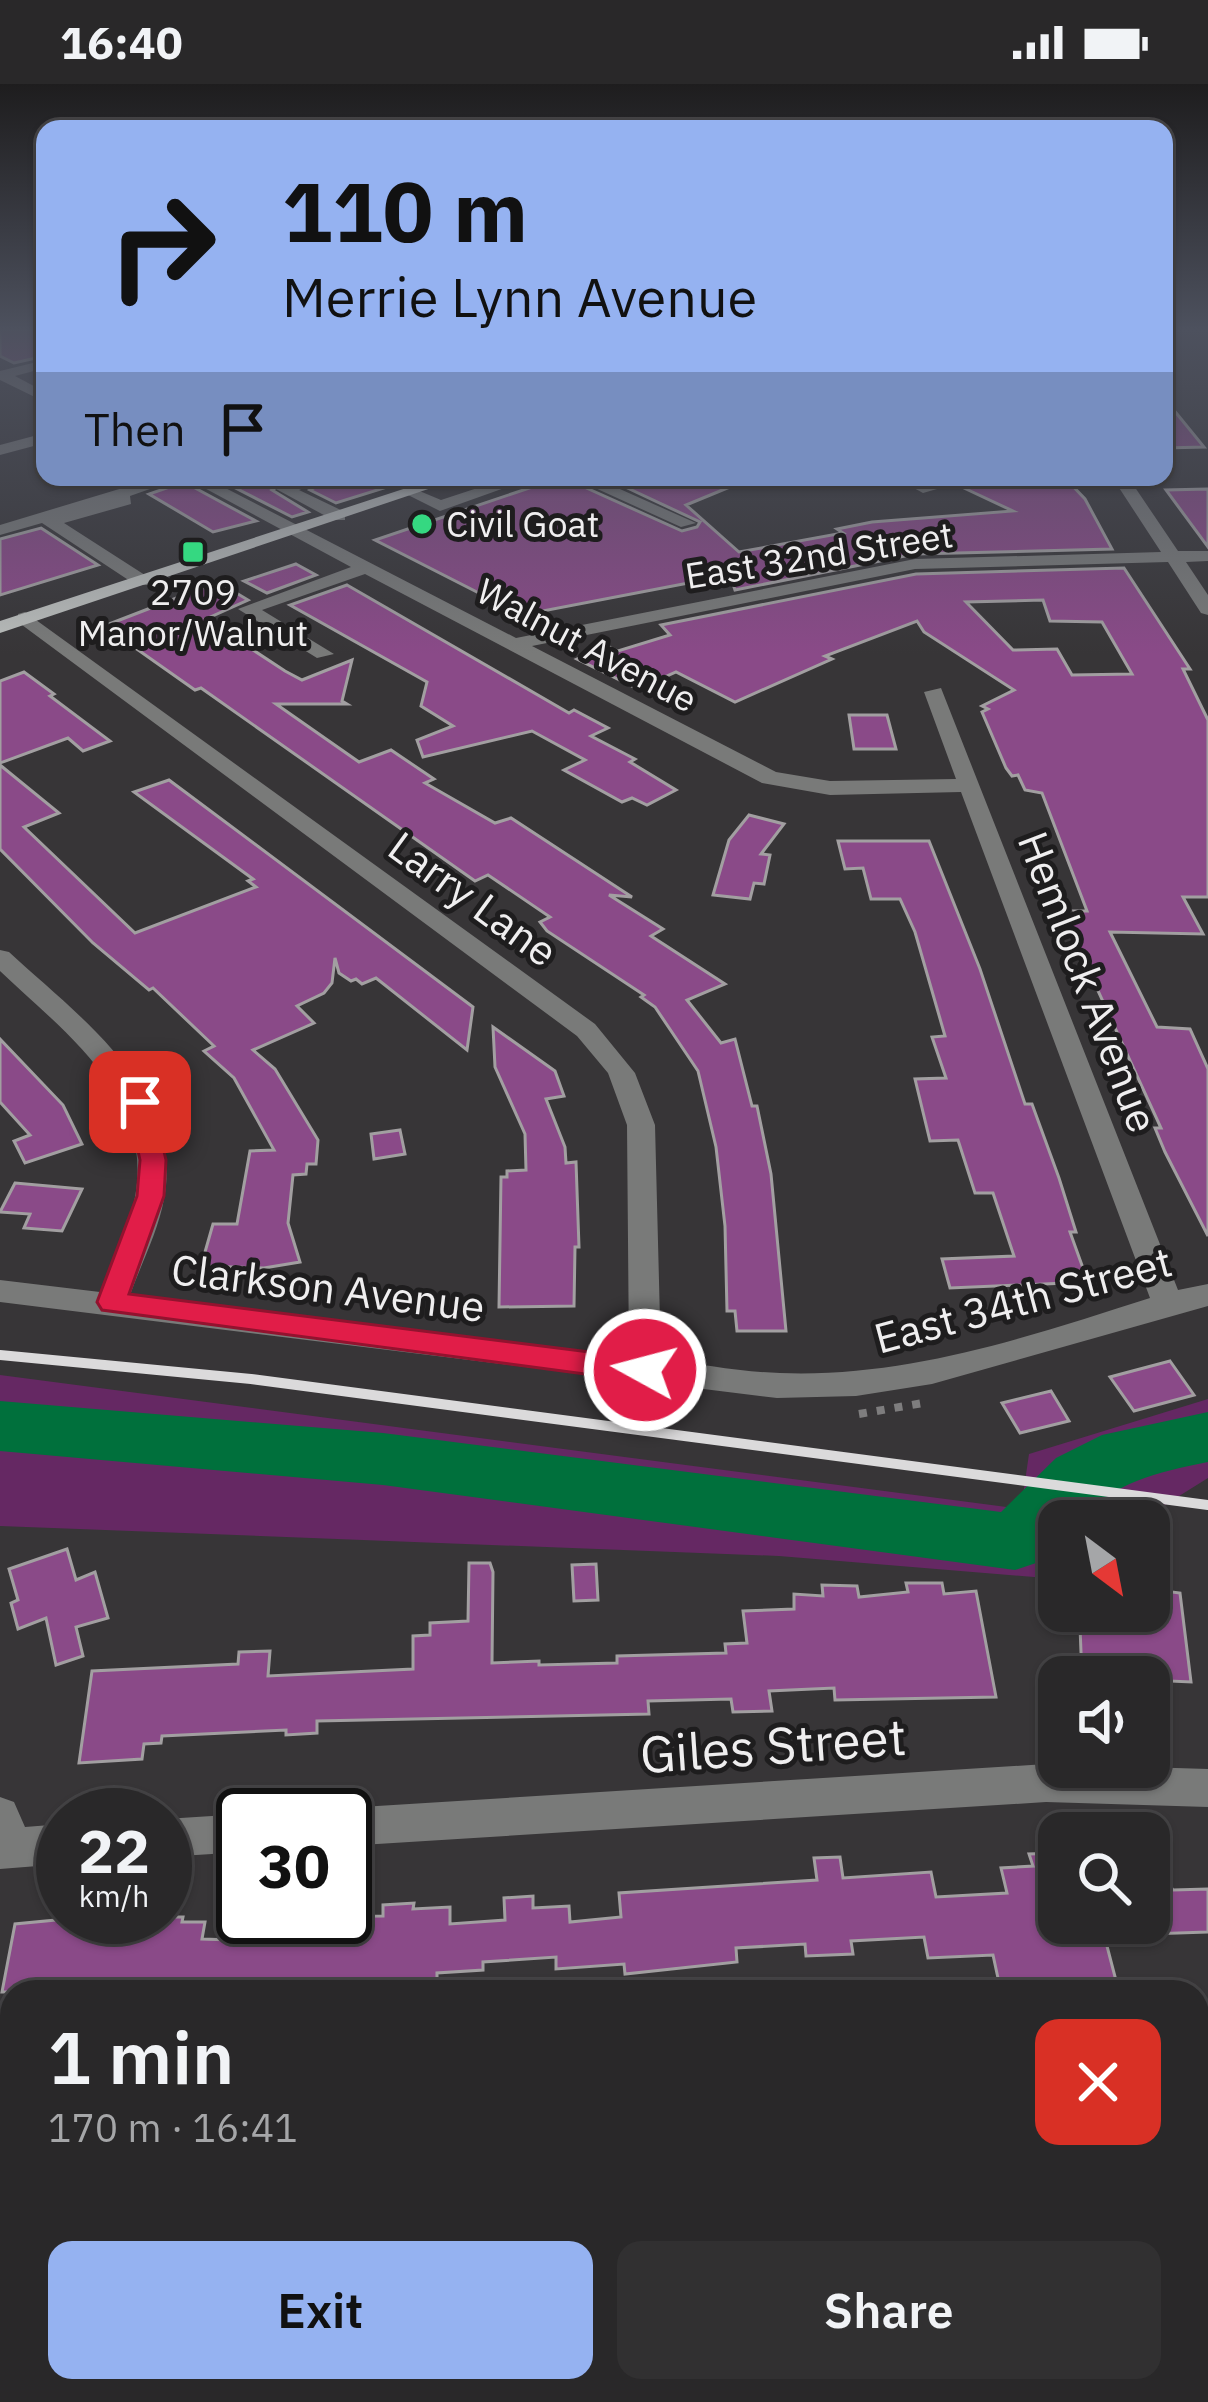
<!DOCTYPE html>
<meta charset="utf-8">
<style>
body{margin:0;font-family:"IBM Plex Sans",sans-serif;background:#313031;color:#f1f3f6;height:100vh;display:flex;flex-direction:column;font-size:45px;white-space:nowrap}
*{box-sizing:border-box;margin:0}
p{font-size:39px;color:#a5a6a8}
.icon{flex:none;width:66px;height:66px;fill:none;stroke:currentColor;stroke-width:2;stroke-linecap:round;stroke-linejoin:round}
.map{position:relative;flex:1;overflow:hidden}
.details{position:absolute;left:0px;top:1896px;width:1209px;height:423px;display:flex;flex-direction:column;background:#292829;border-radius:36px 36px 0 0;box-shadow:0 3px 9px #0004,0 0 0 3px #454446}
.details>*{flex:none}
.top-card{position:absolute;left:36px;top:36px;width:1137px;height:366px;border-radius:24px;box-shadow:0 3px 9px #0004,0 0 0 3px #454446;background:#95b2f1;color:#111;overflow:hidden}
.needle{width:78px;rotate:148deg}
.buttons{position:absolute;left:1038px;top:1416px;display:grid;gap:24px}
.buttons a{display:grid;place-items:center;width:132px;height:132px;border-radius:24px;background:#292829;box-shadow:0 3px 9px #0004,0 0 0 3px #454446;font-size:60px}
.speed{position:absolute;left:36px;top:1704px;display:flex;gap:24px;font-size:60px;font-weight:700;text-align:center}
.speed>*{display:grid;place-content:center;width:156px;height:156px;border-radius:50%;background:#292829;box-shadow:0 3px 9px #0004,0 0 0 3px #454446;line-height:1}
.speed small{font-size:30px;font-weight:400}
.speed .limit{border:6px solid #111;border-radius:18px;background:#fff;color:#111}
.pin{position:absolute;display:grid;place-items:center;width:102px;height:102px;color:#fff;margin:-51px;border-radius:24px;box-shadow:0 6px 18px #0006}
.me{position:absolute;width:132px;margin:-66px;rotate:277deg;stroke-linejoin:round;filter:drop-shadow(0 0 9px #0008)}
.turn{display:flex;align-items:center;gap:42px;height:252px;padding:0 48px;font-size:54px}
.turn .icon{width:156px;height:156px;stroke-width:2.5}
.turn b{display:block;font-size:84px;line-height:102px}
.then{display:flex;align-items:center;height:114px;padding:0 48px;background:#0003;gap:24px;font-size:45px}
.round{display:grid;place-items:center;flex:none;width:126px;height:126px;border-radius:24px;background:#313031}
.headline{display:flex;align-items:center;justify-content:space-between;height:204px;padding:0 48px}
h1{font-size:72px;font-weight:600;line-height:90px}
.primary-button{display:flex;gap:24px;margin-top:auto;padding:24px 48px}
.primary-button a{flex:1;height:138px;border-radius:24px;background:#95b2f1;color:#111;font-size:48px;font-weight:600;line-height:138px;text-align:center}
.primary-button a+a{background:#313031;color:#f1f3f6}
.status{display:flex;justify-content:space-between;align-items:center;height:84px;padding:0 60px;background:#292829;direction:ltr}
.status svg{height:33px;fill:currentColor}
.map>svg:first-child{display:block}
.green{fill:#652863}
.lines{fill:none;stroke-linecap:round;stroke-linejoin:round}
.river{fill:#00703c;fill-rule:evenodd}
.building{fill:#8a4a88;stroke:#a29fa1;stroke-width:3;fill-rule:evenodd}
.path{stroke:#7e7d7e;stroke-width:8;stroke-dasharray:8 10;stroke-linecap:butt}
.minor{fill:#797a79;fill-rule:evenodd}
.major{fill:#babdbb;fill-rule:evenodd}
.rail{stroke:#dbdadb;stroke-width:10}
.route{fill:#e11d48;stroke:#92132f;stroke-width:3}
.poi-dot{fill:#35d881;stroke:#1e1d1e;stroke-width:4.5}
.labels{text-anchor:middle;stroke-width:10;stroke-linejoin:round;paint-order:stroke}
.far-poi-label{font-size:36px;fill:#efeeef;stroke:#1e1d1e;text-anchor:start}
.far-street-label{font-size:36px;fill:#efeeef;stroke:#1e1d1e}
.street-label{font-size:42px;fill:#efeeef;stroke:#1e1d1e}
.near-street-label{font-size:51px;fill:#efeeef;stroke:#1e1d1e}
</style>
<div class="status"><b>16:40</b><svg viewBox="0 0 49 12"><path d="M0 12V9h3v3zM5 12V6h3v6zM10 12V3h3v9zM15 12V0h3v12zM26 1h20v11H26zM47 4h2v5h-2z"/></svg></div>
<div class="map">
<svg width="1208" height="2318" viewBox="0 0 1208 2318">
<rect width="100%" height="100%" fill="#373537"/>
<!-- green -->
<polygon class="green" points="0,1291 1021,1425 1029,1370 1208,1315 1208,1394 1139,1437 1059,1437 1059,1486 1046,1494 779,1472 0,1442"/>
<g class="lines">
<!-- river -->
<path class="river" d="M 0,1317 L 383,1349 L 1001,1428 L 1056,1374 L 1102,1351 L 1208,1328 L 1208,1378 C 1155,1389 1116,1397 1078,1437 L 1059,1437 L 1059,1457 L 1039,1478 L 1015,1486 L 383,1401 L 0,1367 Z"/>
</g>
<!-- building -->
<g class="building">
<polygon points="0,246 45,246 45,272 14,279 0,272"/>
<polygon points="1164,314 1204,363 1164,364"/>
<polygon points="214,393 293,393 272,406 308,428 292,433"/>
<polygon points="334,393 399,393 400,399 336,419 310,406"/>
<polygon points="562,393 682,447 697,443 700,438 604,393 754,393 686,421 739,468 843,449 837,445 872,438 1013,427 949,397 1066,395 1085,415 1112,465 915,470 735,506 730,491 522,531 375,456"/>
<polygon points="184,398 256,437 213,448 149,410"/>
<polygon points="1208,405 1208,463 1166,406"/>
<polygon points="41,444 98,481 0,511 0,455"/>
<polygon points="296,480 316,491 267,509 244,497"/>
<path d="M 1124,484 L 1190,585 L 1183,585 L 1208,636 L 1208,813 L 1183,813 L 1203,850 L 1110,848 L 1157,943 L 1190,945 L 1208,985 L 1208,1152 L 1165,1068 L 1155,1044 L 1161,1044 L 1066,837 L 1078,837 L 1074,827 L 1087,827 L 1042,709 L 1025,706 L 1018,691 L 1012,692 L 1006,684 L 982,628 L 988,625 L 982,622 L 1014,606 L 924,548 L 917,537 L 825,572 L 832,575 L 735,618 L 676,588 L 638,605 L 577,575 L 607,562 L 618,567 L 670,551 L 661,541 L 916,490 ZM 1043,516 L 1050,537 L 1102,538 L 1132,590 L 1072,591 L 1057,565 L 1013,566 L 966,518 Z"/>
<polygon points="218,498 248,516 206,535 285,587 302,596 352,576 342,617 347,620 276,620 359,678 391,666 434,695 425,699 495,739 511,734 632,813 609,811 663,845 651,852 725,900 687,916 721,959 735,955 752,1022 757,1022 771,1090 786,1247 737,1247 735,1227 727,1227 725,1142 716,1063 698,987 655,923 641,913 644,911 547,847 540,838 550,833 488,791 475,797 201,604 195,606 104,542"/>
<polygon points="347,501 569,629 574,626 608,644 591,652 635,675 630,678 676,706 647,721 632,714 622,718 564,686 585,676 532,647 423,673 417,656 453,642 421,622 427,598 290,521"/>
<polygon points="24,588 54,610 50,612 110,657 83,667 68,654 0,679 0,597"/>
<polygon points="849,631 887,631 896,665 854,665"/>
<polygon points="0,681 59,729 24,743 135,849 256,803 248,797 253,795 134,708 169,696 473,923 467,966 376,894 362,900 356,895 351,897 339,889 335,874 332,899 324,909 297,922 314,939 253,966 275,985 318,1056 316,1080 307,1080 306,1090 293,1091 288,1139 300,1178 264,1184 201,1182 213,1140 237,1140 250,1067 274,1066 234,994 204,967 214,962 153,904 149,906 93,859 0,765"/>
<polygon points="749,731 784,740 761,770 770,771 764,800 754,799 750,815 713,811 729,756"/>
<polygon points="838,757 929,757 980,885 1025,1020 1032,1020 1059,1094 1076,1148 1070,1148 1088,1198 950,1204 942,1175 1014,1172 993,1109 975,1109 958,1056 930,1057 915,995 946,994 932,953 945,952 915,848 900,815 871,815 863,784 845,785"/>
<polygon points="493,943 555,987 564,1012 546,1015 565,1063 566,1079 576,1078 579,1163 575,1163 574,1222 499,1223 501,1093 507,1093 507,1087 526,1086 525,1050 495,983"/>
<polygon points="0,955 63,1021 82,1060 25,1079 14,1057 30,1051 0,1018"/>
<polygon points="400,1046 405,1070 374,1075 371,1050"/>
<polygon points="15,1099 82,1105 62,1147 24,1144 30,1130 0,1128"/>
<polygon points="1170,1277 1194,1311 1134,1327 1110,1293"/>
<polygon points="1051,1307 1069,1337 1020,1349 1002,1319"/>
<polygon points="67,1465 76,1496 95,1488 108,1534 76,1543 83,1572 56,1581 46,1534 18,1545 11,1519 18,1516 9,1485"/>
<polygon points="469,1479 490,1479 493,1488 492,1579 539,1577 539,1581 617,1579 617,1572 726,1569 725,1560 747,1559 743,1527 794,1525 794,1510 823,1512 822,1501 857,1502 859,1513 908,1508 906,1499 942,1499 944,1510 976,1507 996,1613 835,1616 834,1604 769,1607 772,1627 733,1628 731,1615 648,1617 649,1630 317,1637 317,1649 286,1651 286,1646 162,1652 161,1659 144,1660 142,1675 79,1679 92,1587 238,1580 239,1568 270,1567 268,1592 413,1585 413,1552 430,1551 430,1539 468,1537"/>
<polygon points="596,1480 598,1516 574,1517 572,1481"/>
<polygon points="1149,1505 1180,1509 1191,1598 1082,1593 1080,1543 1116,1548 1115,1527 1149,1527"/>
<polygon points="1059,1769 1059,1839 1101,1839 1119,1908 1001,1908 993,1871 928,1874 924,1853 851,1857 853,1870 806,1872 805,1860 736,1864 737,1878 625,1890 624,1880 556,1885 556,1873 483,1878 483,1886 437,1889 437,1903 421,1908 294,1908 295,1903 155,1908 157,1899 104,1899 103,1908 2,1908 15,1840 87,1833 183,1833 182,1838 205,1838 202,1855 268,1857 271,1833 383,1832 383,1821 414,1819 413,1825 450,1823 450,1840 505,1836 504,1814 533,1812 533,1824 569,1822 570,1838 621,1833 619,1809 817,1796 814,1774 840,1773 843,1794 931,1788 936,1813 1007,1809 1001,1784 1033,1782 1029,1770"/>
<polygon points="1149,1770 1173,1806 1208,1805 1208,1848 1149,1850"/>
</g>
<g class="lines">
<!-- path -->
<polyline class="path" points="859,1330 923,1319"/>
<!-- minor -->
<g class="minor">
<polygon points="45,276 45,284 15,292 45,308 45,318 0,296 0,287"/>
<polygon points="45,349 45,359 0,371 0,361"/>
<path d="M 159,393 L 204,393 L 516,554 L 915,475 L 1161,468 L 1112,393 L 1128,393 L 1178,467 L 1208,467 L 1208,477 L 1186,478 L 1208,511 L 1208,531 L 1201,529 L 1168,478 L 915,485 L 532,562 L 776,688 L 830,697 L 956,695 L 924,608 L 941,604 L 1178,1206 L 1208,1200 L 1208,1222 L 932,1300 L 856,1312 L 777,1314 L 0,1218 L 0,1196 L 100,1208 C 112,1177 130,1145 135,1113 C 154,1012 64,948 0,887 L 0,866 L 9,868 C 78,932 185,1007 164,1115 C 158,1148 141,1180 130,1211 L 629,1272 L 627,1041 L 608,989 L 577,952 L 18,538 L 18,530 L 25,528 L 595,940 L 635,989 L 655,1041 L 661,1275 C 700,1280 741,1288 780,1289 C 908,1294 1031,1252 1150,1214 L 961,708 L 830,711 L 762,699 L 365,490 L 262,526 L 334,570 L 317,574 L 238,525 L 351,483 L 184,393 L 130,412 L 131,420 L 64,439 L 148,493 L 148,501 L 136,501 L 42,439 L 0,451 L 0,441 Z"/>
<polygon points="305,393 330,393 299,406 345,428 345,436 333,436 276,405"/>
<polygon points="511,393 535,393 440,427 402,408 410,403 441,416"/>
<polygon points="571,393 593,393 696,439 681,443"/>
<polygon points="894,393 916,393 937,405 923,409"/>
<polygon points="1046,1680 1208,1685 1208,1723 1046,1718 345,1762 345,1731 330,1731 345,1724"/>
<polygon points="0,1713 14,1718 25,1743 63,1740 63,1780 0,1785"/>
<polygon points="243,1730 243,1768 165,1773 165,1735"/>
</g>
<!-- major -->
<polygon class="major" points="440,393 464,393 0,549 0,537"/>
<!-- rail -->
<polyline class="rail" points="0,1271 251,1295 1208,1421"/>
</g>
<!-- sky -->
<linearGradient id="sky" x2="0" y2="1"><stop stop-color="#1e1d1e"/><stop offset="0.43" stop-color="#4d515e"/><stop offset="1" stop-color="#4d515e" stop-opacity="0"/></linearGradient>
<rect width="1208" height="570" fill="url(#sky)"/>
<!-- route -->
<polygon class="route" points="140,1010 152,1018 166,1076 164,1112 129,1210 645,1275 655,1278 659,1286 655,1294 645,1298 102,1226 97,1218 137,1112 140,1076 127,1018"/>
<!-- markers -->
<g class="poi-dot">
<circle cx="422" cy="440" r="12"/>
<rect x="181" y="456" width="24" height="24" rx="6"/>
</g>
<g class="labels">
<!-- far-poi labels -->
<g class="far-poi-label">
<text x="446" y="453">Civil Goat</text>
<text x="193" y="521" text-anchor="middle">2709<tspan x="193" dy="41">Manor/Walnut</tspan></text>
</g>
<!-- far-street labels -->
<g class="far-street-label">
<text transform="translate(819 471) rotate(-9)" y="13">East 32nd Street</text>
<text transform="translate(587 561) rotate(28)" y="13">Walnut Avenue</text>
</g>
<!-- street labels -->
<g class="street-label">
<text transform="translate(473 815) rotate(36)" y="15">Larry Lane</text>
<text transform="translate(1088 898) rotate(69)" y="15">Hemlock Avenue</text>
<text transform="translate(328 1204) rotate(7)" y="15">Clarkson Avenue</text>
<text transform="translate(1023 1216) rotate(-15)" y="15">East 34th Street</text>
</g>
<!-- near-street labels -->
<g class="near-street-label">
<text transform="translate(773 1662) rotate(-4)" y="18">Giles Street</text>
</g>
</g>
</svg>
<div class="buttons">
<a><svg class="needle" viewBox="-14 -14 28 28"><path d="M0-13l5 13h-10z" fill="#e53935"/><path d="M0 13l5-13h-10z" fill="#a5a6a8"/></svg></a>
<a><svg class="icon" aria-label="sound" viewBox="0 0 24 24"><path d="M4 9h4l5-4v14l-5-4H4zM17 9q2 3 0 6"/></svg></a>
<a><svg class="icon" aria-label="search" viewBox="0 0 24 24"><circle cx="10" cy="10" r="6"/><path d="M15 15l6 6"/></svg></a>
</div>
<div class="speed"><div>22<small>km/h</small></div><div class="limit">30</div></div>
<div class="pin" style="left:140px;top:1018px;background:#d93025"><svg class="icon" aria-label="arrive" viewBox="0 0 24 24"><path d="M6 21V4h12l-3 4 3 4H6"/></svg></div>
<svg class="me" style="left:645px;top:1286px" viewBox="-20 -20 40 40"><circle r="17" fill="#e11d48" stroke="#fff" stroke-width="3"/><path d="M0-11L8 9 0 5-8 9z" fill="#fff"/></svg>
<div class="top-card">
<div class="turn"><svg class="icon" aria-label="right" viewBox="0 0 24 24"><path d="M7 20v-9h11M14 6l5 5-5 5"/></svg><div><b>110 m</b>Merrie Lynn Avenue</div></div>
<div class="then">Then<svg class="icon" aria-label="arrive" viewBox="0 0 24 24"><path d="M6 21V4h12l-3 4 3 4H6"/></svg></div>
</div>
<section class="details">
<div class="headline"><div><h1>1 min</h1><p>170 m · 16:41</p></div><a class="round" style="background:#d93025;color:#fff"><svg class="icon" aria-label="close" viewBox="0 0 24 24"><path d="M6 6l12 12M18 6L6 18"/></svg></a></div>
<div class="primary-button"><a>Exit</a><a>Share</a></div>
</section>
</div>
